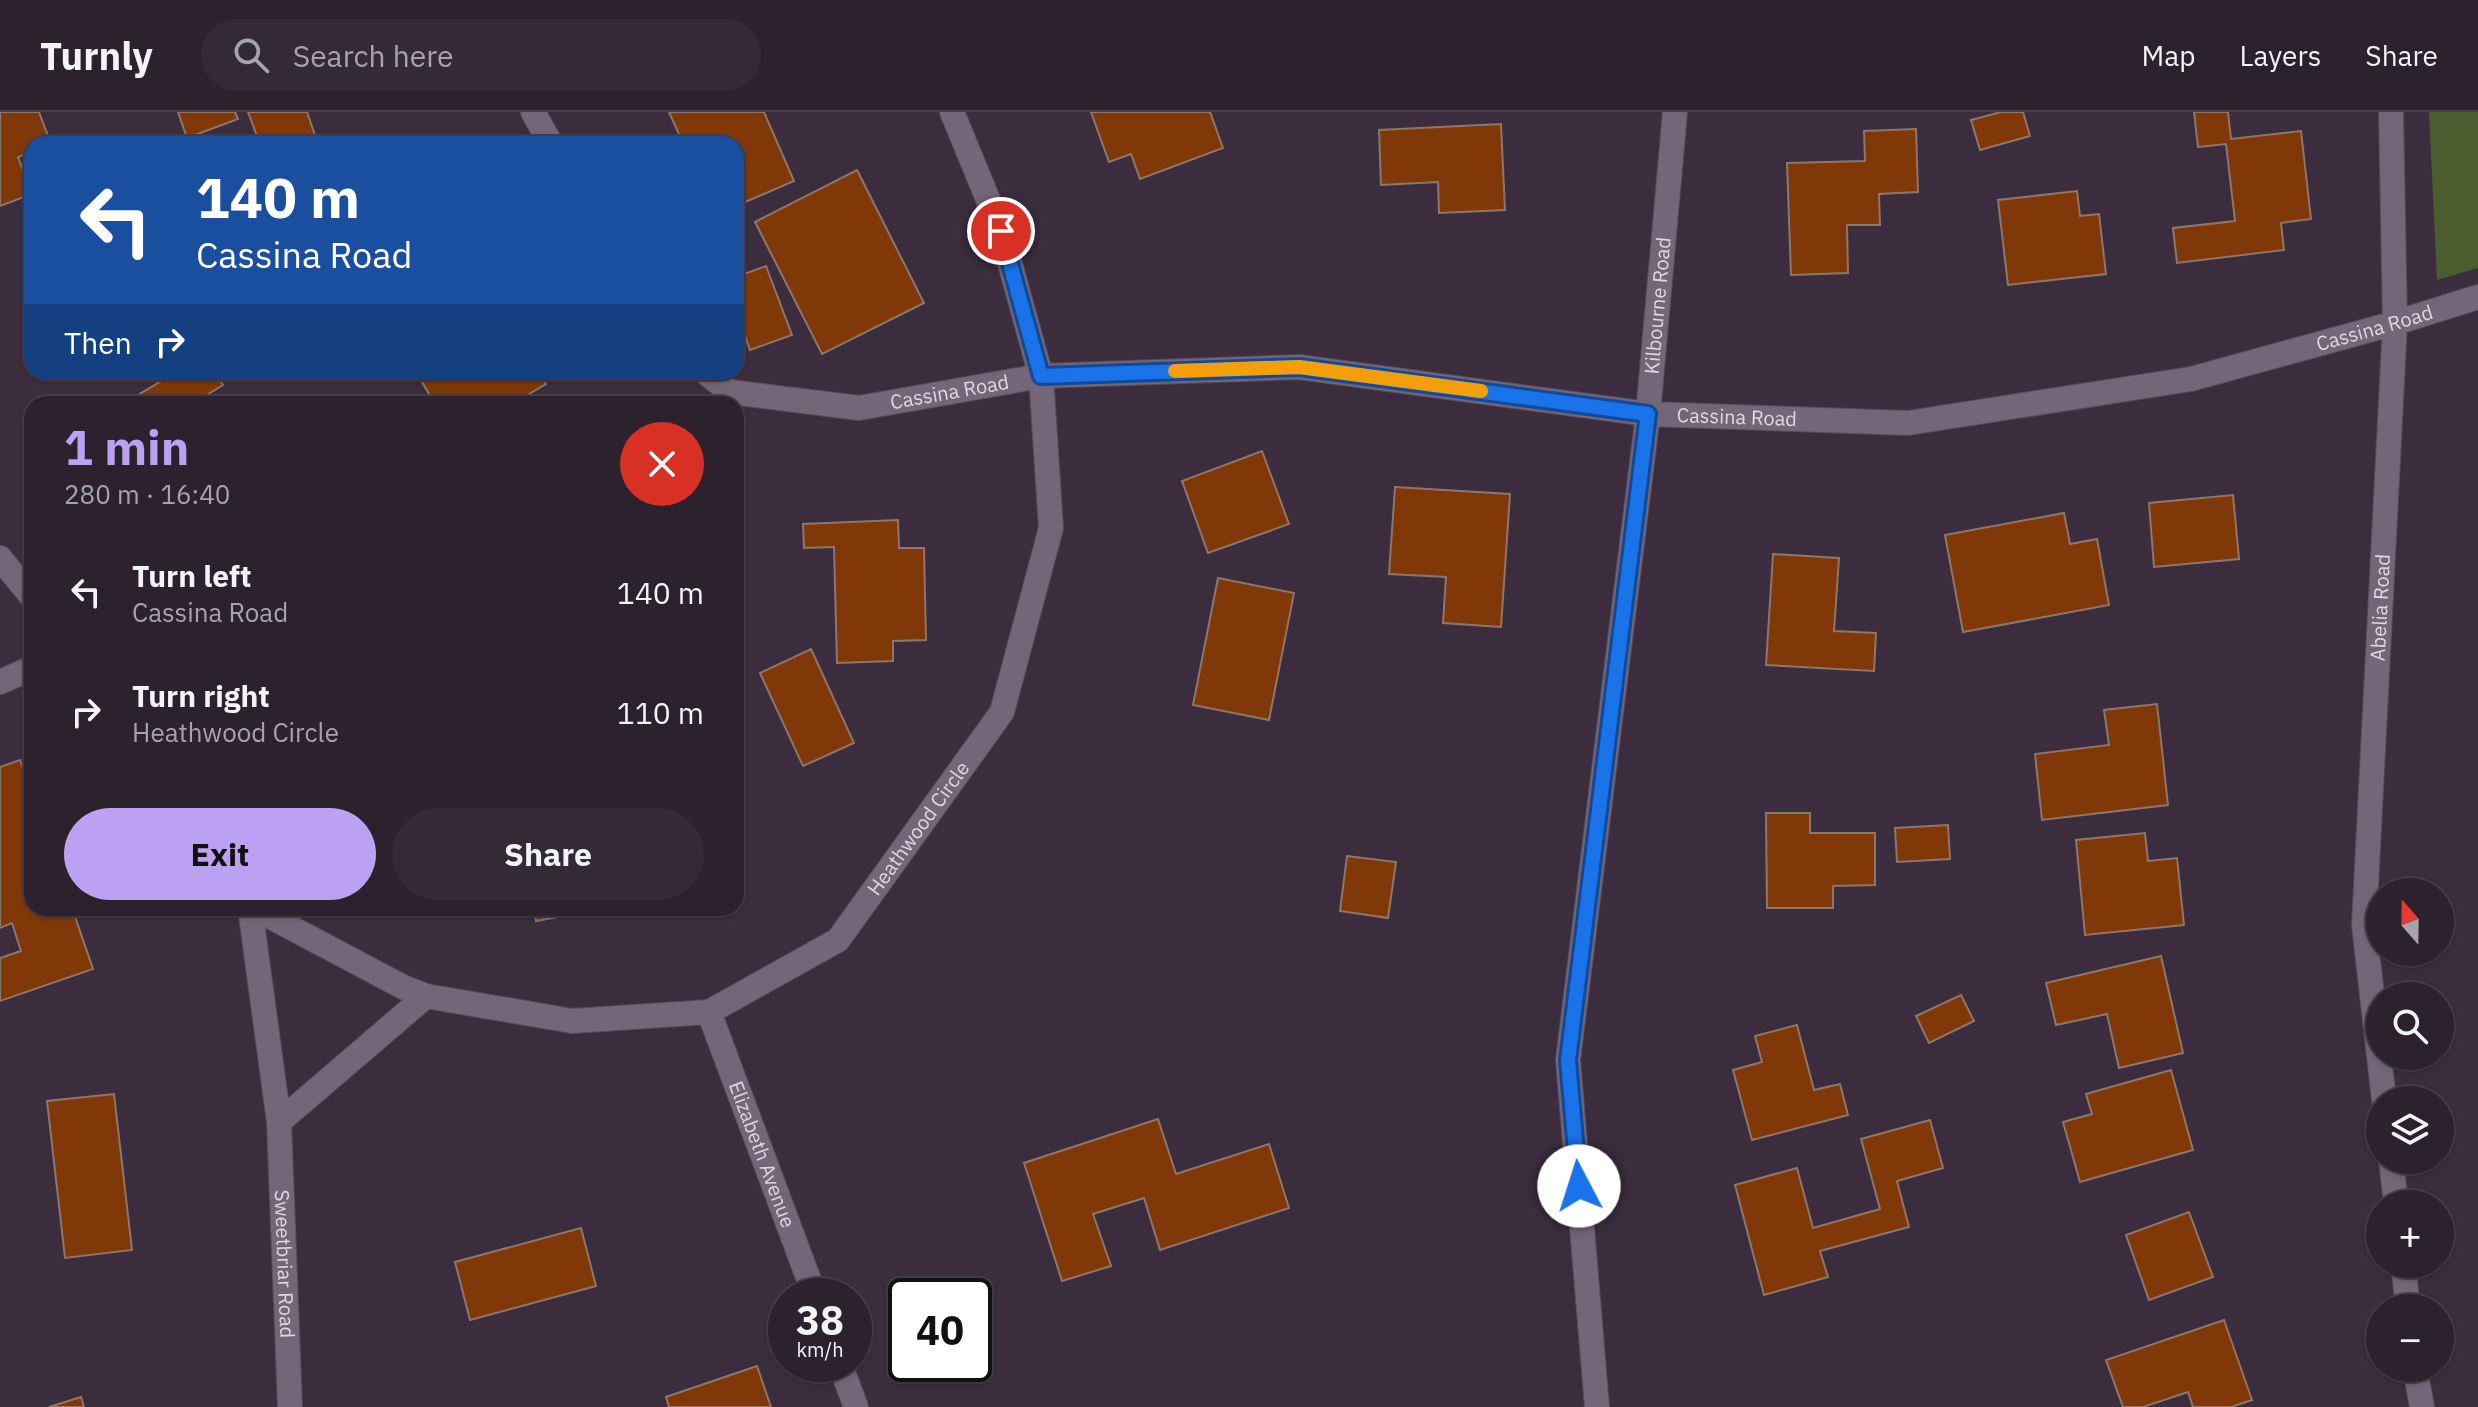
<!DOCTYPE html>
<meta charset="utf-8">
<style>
body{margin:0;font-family:"IBM Plex Sans",sans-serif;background:#342a36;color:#f1f3f6;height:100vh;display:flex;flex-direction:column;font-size:30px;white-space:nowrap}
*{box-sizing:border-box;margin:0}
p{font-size:26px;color:#a6a4aa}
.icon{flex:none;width:44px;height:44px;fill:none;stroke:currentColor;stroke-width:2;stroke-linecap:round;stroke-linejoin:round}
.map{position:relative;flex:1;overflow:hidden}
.drawer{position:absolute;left:24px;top:284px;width:720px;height:520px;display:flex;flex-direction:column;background:#2c222e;border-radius:24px;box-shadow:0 2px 6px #0004,0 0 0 2px #483f4a}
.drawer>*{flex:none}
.banner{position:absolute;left:24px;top:24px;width:720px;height:244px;border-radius:24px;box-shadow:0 2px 6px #0004,0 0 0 2px #483f4a;background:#1a4fa0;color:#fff;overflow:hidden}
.needle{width:52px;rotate:340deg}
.fabs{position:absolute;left:2366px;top:766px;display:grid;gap:16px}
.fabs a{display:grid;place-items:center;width:88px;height:88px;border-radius:50%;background:#2c222e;box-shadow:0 2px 6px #0004,0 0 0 2px #483f4a;font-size:40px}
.speed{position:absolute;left:768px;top:1166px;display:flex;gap:16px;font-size:40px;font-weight:700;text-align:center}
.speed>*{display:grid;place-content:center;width:104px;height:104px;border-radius:50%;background:#2c222e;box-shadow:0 2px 6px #0004,0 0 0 2px #483f4a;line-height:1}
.speed small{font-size:20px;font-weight:400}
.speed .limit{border:4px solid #111;border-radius:12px;background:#fff;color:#111}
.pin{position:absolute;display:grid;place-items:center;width:68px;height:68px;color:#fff;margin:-34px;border:4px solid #fff;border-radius:50%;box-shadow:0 2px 8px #0007}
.me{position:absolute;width:88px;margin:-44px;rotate:355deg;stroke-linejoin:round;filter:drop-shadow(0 0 6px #0008)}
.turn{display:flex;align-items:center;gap:28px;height:168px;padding:0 40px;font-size:36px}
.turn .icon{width:104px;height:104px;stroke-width:2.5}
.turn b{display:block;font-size:56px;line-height:68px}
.then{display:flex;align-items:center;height:76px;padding:0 40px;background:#0003;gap:16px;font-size:30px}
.round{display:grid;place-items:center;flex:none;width:84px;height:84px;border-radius:42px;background:#342a36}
.summary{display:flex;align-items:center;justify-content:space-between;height:136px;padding:0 40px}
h1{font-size:48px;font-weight:700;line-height:60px;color:#bca0f2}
.primary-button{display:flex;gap:16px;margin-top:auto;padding:16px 40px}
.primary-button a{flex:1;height:92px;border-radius:48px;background:#bca0f2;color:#111;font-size:32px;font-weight:700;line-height:92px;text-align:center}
.primary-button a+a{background:#342a36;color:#f1f3f6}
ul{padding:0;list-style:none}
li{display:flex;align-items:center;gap:24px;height:120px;padding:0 40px}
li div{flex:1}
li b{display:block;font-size:30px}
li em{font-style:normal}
header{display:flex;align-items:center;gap:48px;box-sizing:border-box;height:112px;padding:0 40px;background:#2c222e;border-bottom:2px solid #483f4a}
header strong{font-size:38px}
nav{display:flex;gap:44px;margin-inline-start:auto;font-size:28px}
.search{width:560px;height:72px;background:#342a36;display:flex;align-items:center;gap:20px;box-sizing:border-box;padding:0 28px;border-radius:44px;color:#a6a4aa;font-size:30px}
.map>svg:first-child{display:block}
.green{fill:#4b5c2f}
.building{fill:#803808;stroke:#8e766a;stroke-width:2}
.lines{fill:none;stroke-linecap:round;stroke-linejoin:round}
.minor-casing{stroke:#574b59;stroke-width:26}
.minor{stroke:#756578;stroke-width:24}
.route-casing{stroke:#114b97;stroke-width:20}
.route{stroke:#1a73e8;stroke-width:14}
.slow{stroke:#f59e0b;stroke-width:14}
.labels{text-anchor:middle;stroke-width:7;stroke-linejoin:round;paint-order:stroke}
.street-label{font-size:20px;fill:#e0d7e2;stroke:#302333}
</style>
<header>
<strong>Turnly</strong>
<div class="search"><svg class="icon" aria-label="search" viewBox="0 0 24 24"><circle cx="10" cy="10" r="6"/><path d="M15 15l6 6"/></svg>Search here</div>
<nav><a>Map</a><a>Layers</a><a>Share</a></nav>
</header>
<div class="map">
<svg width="2478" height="1295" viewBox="0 0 2478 1295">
<rect width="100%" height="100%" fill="#3b2d3e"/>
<!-- green -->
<polygon class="green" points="2429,0 2478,0 2478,156 2437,168"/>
<!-- building -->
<g class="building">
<polygon points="0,0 39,0 51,32 32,32 32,40 18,45 32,82 0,94"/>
<polygon points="178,0 235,0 238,7 187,26"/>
<polygon points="248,0 307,0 318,32 260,32"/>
<polygon points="669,0 764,0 794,69 736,94 736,32 681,32 683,31"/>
<polygon points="1091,0 1210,0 1223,36 1140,67 1131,42 1109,50"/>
<polygon points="2001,0 2023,0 2030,24 1980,38 1971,8"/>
<polygon points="2194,0 2228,0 2231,27 2301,19 2311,107 2281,111 2284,138 2177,151 2173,116 2235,109 2226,32 2198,35"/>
<polygon points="1501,12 1505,98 1439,101 1438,70 1381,73 1379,18"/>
<polygon points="1916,17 1918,80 1879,82 1880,113 1847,113 1848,161 1791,163 1787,51 1865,49 1864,19"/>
<polygon points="857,58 924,191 822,242 755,110"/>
<polygon points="2077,79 2080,104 2099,102 2106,162 2008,173 1998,88"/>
<polygon points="766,154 792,223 750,238 736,199 736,165"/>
<polygon points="163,260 215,260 223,273 192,292 123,292 166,266"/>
<polygon points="439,260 539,260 546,272 512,292 435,292 422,270"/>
<polygon points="1262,339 1289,412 1208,441 1182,369"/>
<polygon points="1395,375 1510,382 1501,515 1443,511 1446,465 1389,462"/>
<polygon points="2233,383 2239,447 2154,455 2149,391"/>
<polygon points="2064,401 2070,432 2097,427 2109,493 1963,520 1945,423"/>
<polygon points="898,408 899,436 924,436 926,528 893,529 893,549 837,551 834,435 804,436 803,412"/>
<polygon points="1773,442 1839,446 1834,519 1876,521 1874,559 1766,553"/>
<polygon points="1218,466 1294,481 1269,608 1193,593"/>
<polygon points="811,537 854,631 803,654 760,561"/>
<polygon points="2157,592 2168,693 2042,708 2035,642 2109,633 2104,598"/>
<polygon points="20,648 32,681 32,796 72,796 93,857 0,889 0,846 21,839 12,811 0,816 0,655"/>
<polygon points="1766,701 1810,701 1810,721 1875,721 1875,773 1833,774 1833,796 1767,796"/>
<polygon points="1948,713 1950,747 1897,750 1895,716"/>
<polygon points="2145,721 2148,749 2177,746 2184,813 2085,823 2076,728"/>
<polygon points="1347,744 1396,750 1388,806 1340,799"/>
<polygon points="533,796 606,796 536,809"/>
<polygon points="2161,844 2183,941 2119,956 2107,902 2056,913 2046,871"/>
<polygon points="1961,883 1974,909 1929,931 1916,904"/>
<polygon points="1797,913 1814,978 1840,972 1848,1003 1752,1028 1733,958 1762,950 1755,924"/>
<polygon points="2171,958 2193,1038 2080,1070 2063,1010 2092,1002 2086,982"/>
<polygon points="114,982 132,1138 65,1146 47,989"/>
<polygon points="1158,1007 1176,1062 1269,1032 1289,1096 1160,1138 1144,1086 1093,1102 1111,1154 1062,1169 1024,1051"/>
<polygon points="1930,1008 1943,1056 1897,1069 1909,1115 1820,1139 1828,1165 1764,1183 1735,1073 1797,1056 1813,1116 1880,1097 1861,1027"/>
<polygon points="2189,1100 2213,1165 2149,1188 2126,1123"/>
<polygon points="581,1116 596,1174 470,1208 455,1150"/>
<polygon points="2224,1208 2252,1288 2231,1295 2193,1295 2188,1280 2143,1295 2123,1295 2106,1248"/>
<polygon points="757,1254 771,1295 669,1295 666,1285"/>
<polygon points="81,1285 84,1295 49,1295"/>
</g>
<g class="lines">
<!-- minor casing -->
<g class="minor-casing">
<g id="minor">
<polyline points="533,0 551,32"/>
<path id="s1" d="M 705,260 L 730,280 L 859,296 L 1041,264 L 1299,255 L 1648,302 L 1908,311 L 2191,267 L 2395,211 L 2478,185"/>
<polyline points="0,446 32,485"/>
<polyline points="0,570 32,556"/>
<path id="s2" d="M 250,796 L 279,1010 L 290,1295"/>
<path id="s3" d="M 254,796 L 403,875 L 426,884 L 572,909 L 709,900 L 838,828 L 1002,600 L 1051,416 L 1041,264 L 1001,119 L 952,0"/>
<path id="s4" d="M 709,900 L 815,1184"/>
<path id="s5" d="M 2384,988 L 2364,813 L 2395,211 L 2391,0"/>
<polyline points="279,1010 426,884"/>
<polyline points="2391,1048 2396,1092"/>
<polyline points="2403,1152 2408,1196"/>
<polyline points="840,1252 856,1295"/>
<polyline points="2415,1256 2422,1295"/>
<path id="s6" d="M 1597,1295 L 1568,948 L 1648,302 L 1675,0"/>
</g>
</g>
<!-- minor -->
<use href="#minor" class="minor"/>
</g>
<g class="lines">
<!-- route casing -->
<g class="route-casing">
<polyline id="route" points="1001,119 1041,264 1299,255 1648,302 1568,948 1579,1074"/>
</g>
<!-- route -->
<use href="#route" class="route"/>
<!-- slow -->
<polyline class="slow" points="1175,259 1299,255 1481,279"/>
</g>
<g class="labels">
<!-- street labels -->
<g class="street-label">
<text dy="7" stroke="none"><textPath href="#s6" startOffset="1108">Kilbourne Road</textPath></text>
<text dy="7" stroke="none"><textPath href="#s1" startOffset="1694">Cassina Road</textPath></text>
<text dy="7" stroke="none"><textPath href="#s1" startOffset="254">Cassina Road</textPath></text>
<text dy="7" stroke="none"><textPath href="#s1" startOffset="1046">Cassina Road</textPath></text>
<text dy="7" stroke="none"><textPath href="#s5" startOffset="494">Abelia Road</textPath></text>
<text dy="7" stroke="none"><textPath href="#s3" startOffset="764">Heathwood Circle</textPath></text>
<text dy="7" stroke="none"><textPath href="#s4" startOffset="152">Elizabeth Avenue</textPath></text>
<text dy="7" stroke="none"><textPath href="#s2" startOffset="358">Sweetbriar Road</textPath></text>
</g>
</g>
</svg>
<div class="fabs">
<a><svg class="needle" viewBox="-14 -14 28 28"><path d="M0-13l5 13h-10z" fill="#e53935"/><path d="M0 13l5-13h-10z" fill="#a6a4aa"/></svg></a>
<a><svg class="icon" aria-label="search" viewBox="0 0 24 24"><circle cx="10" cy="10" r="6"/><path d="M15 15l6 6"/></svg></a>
<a><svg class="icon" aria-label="layers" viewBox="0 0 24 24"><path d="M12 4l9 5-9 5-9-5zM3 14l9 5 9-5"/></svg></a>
<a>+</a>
<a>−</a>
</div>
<div class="speed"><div>38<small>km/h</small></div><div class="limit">40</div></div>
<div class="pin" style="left:1001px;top:119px;background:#d93025"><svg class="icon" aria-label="arrive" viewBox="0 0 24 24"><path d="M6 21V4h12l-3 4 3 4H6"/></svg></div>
<svg class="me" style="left:1579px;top:1074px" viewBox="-20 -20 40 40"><circle r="19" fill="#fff"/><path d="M0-13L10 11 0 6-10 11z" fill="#1a73e8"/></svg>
<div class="banner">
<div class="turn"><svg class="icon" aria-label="left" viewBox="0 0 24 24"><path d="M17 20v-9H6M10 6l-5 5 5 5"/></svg><div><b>140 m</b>Cassina Road</div></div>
<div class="then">Then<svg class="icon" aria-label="right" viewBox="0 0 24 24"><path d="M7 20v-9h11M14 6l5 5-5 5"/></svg></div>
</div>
<section class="drawer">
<div class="summary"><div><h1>1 min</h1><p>280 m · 16:40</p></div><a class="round" style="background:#d93025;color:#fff"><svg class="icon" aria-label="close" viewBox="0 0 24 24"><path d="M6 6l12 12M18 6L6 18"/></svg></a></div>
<ul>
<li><svg class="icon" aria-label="left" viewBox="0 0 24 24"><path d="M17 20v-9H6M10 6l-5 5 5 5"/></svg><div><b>Turn left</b><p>Cassina Road</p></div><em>140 m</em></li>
<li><svg class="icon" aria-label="right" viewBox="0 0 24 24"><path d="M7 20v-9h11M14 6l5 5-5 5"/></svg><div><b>Turn right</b><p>Heathwood Circle</p></div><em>110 m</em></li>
</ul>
<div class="primary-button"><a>Exit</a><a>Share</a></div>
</section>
</div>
